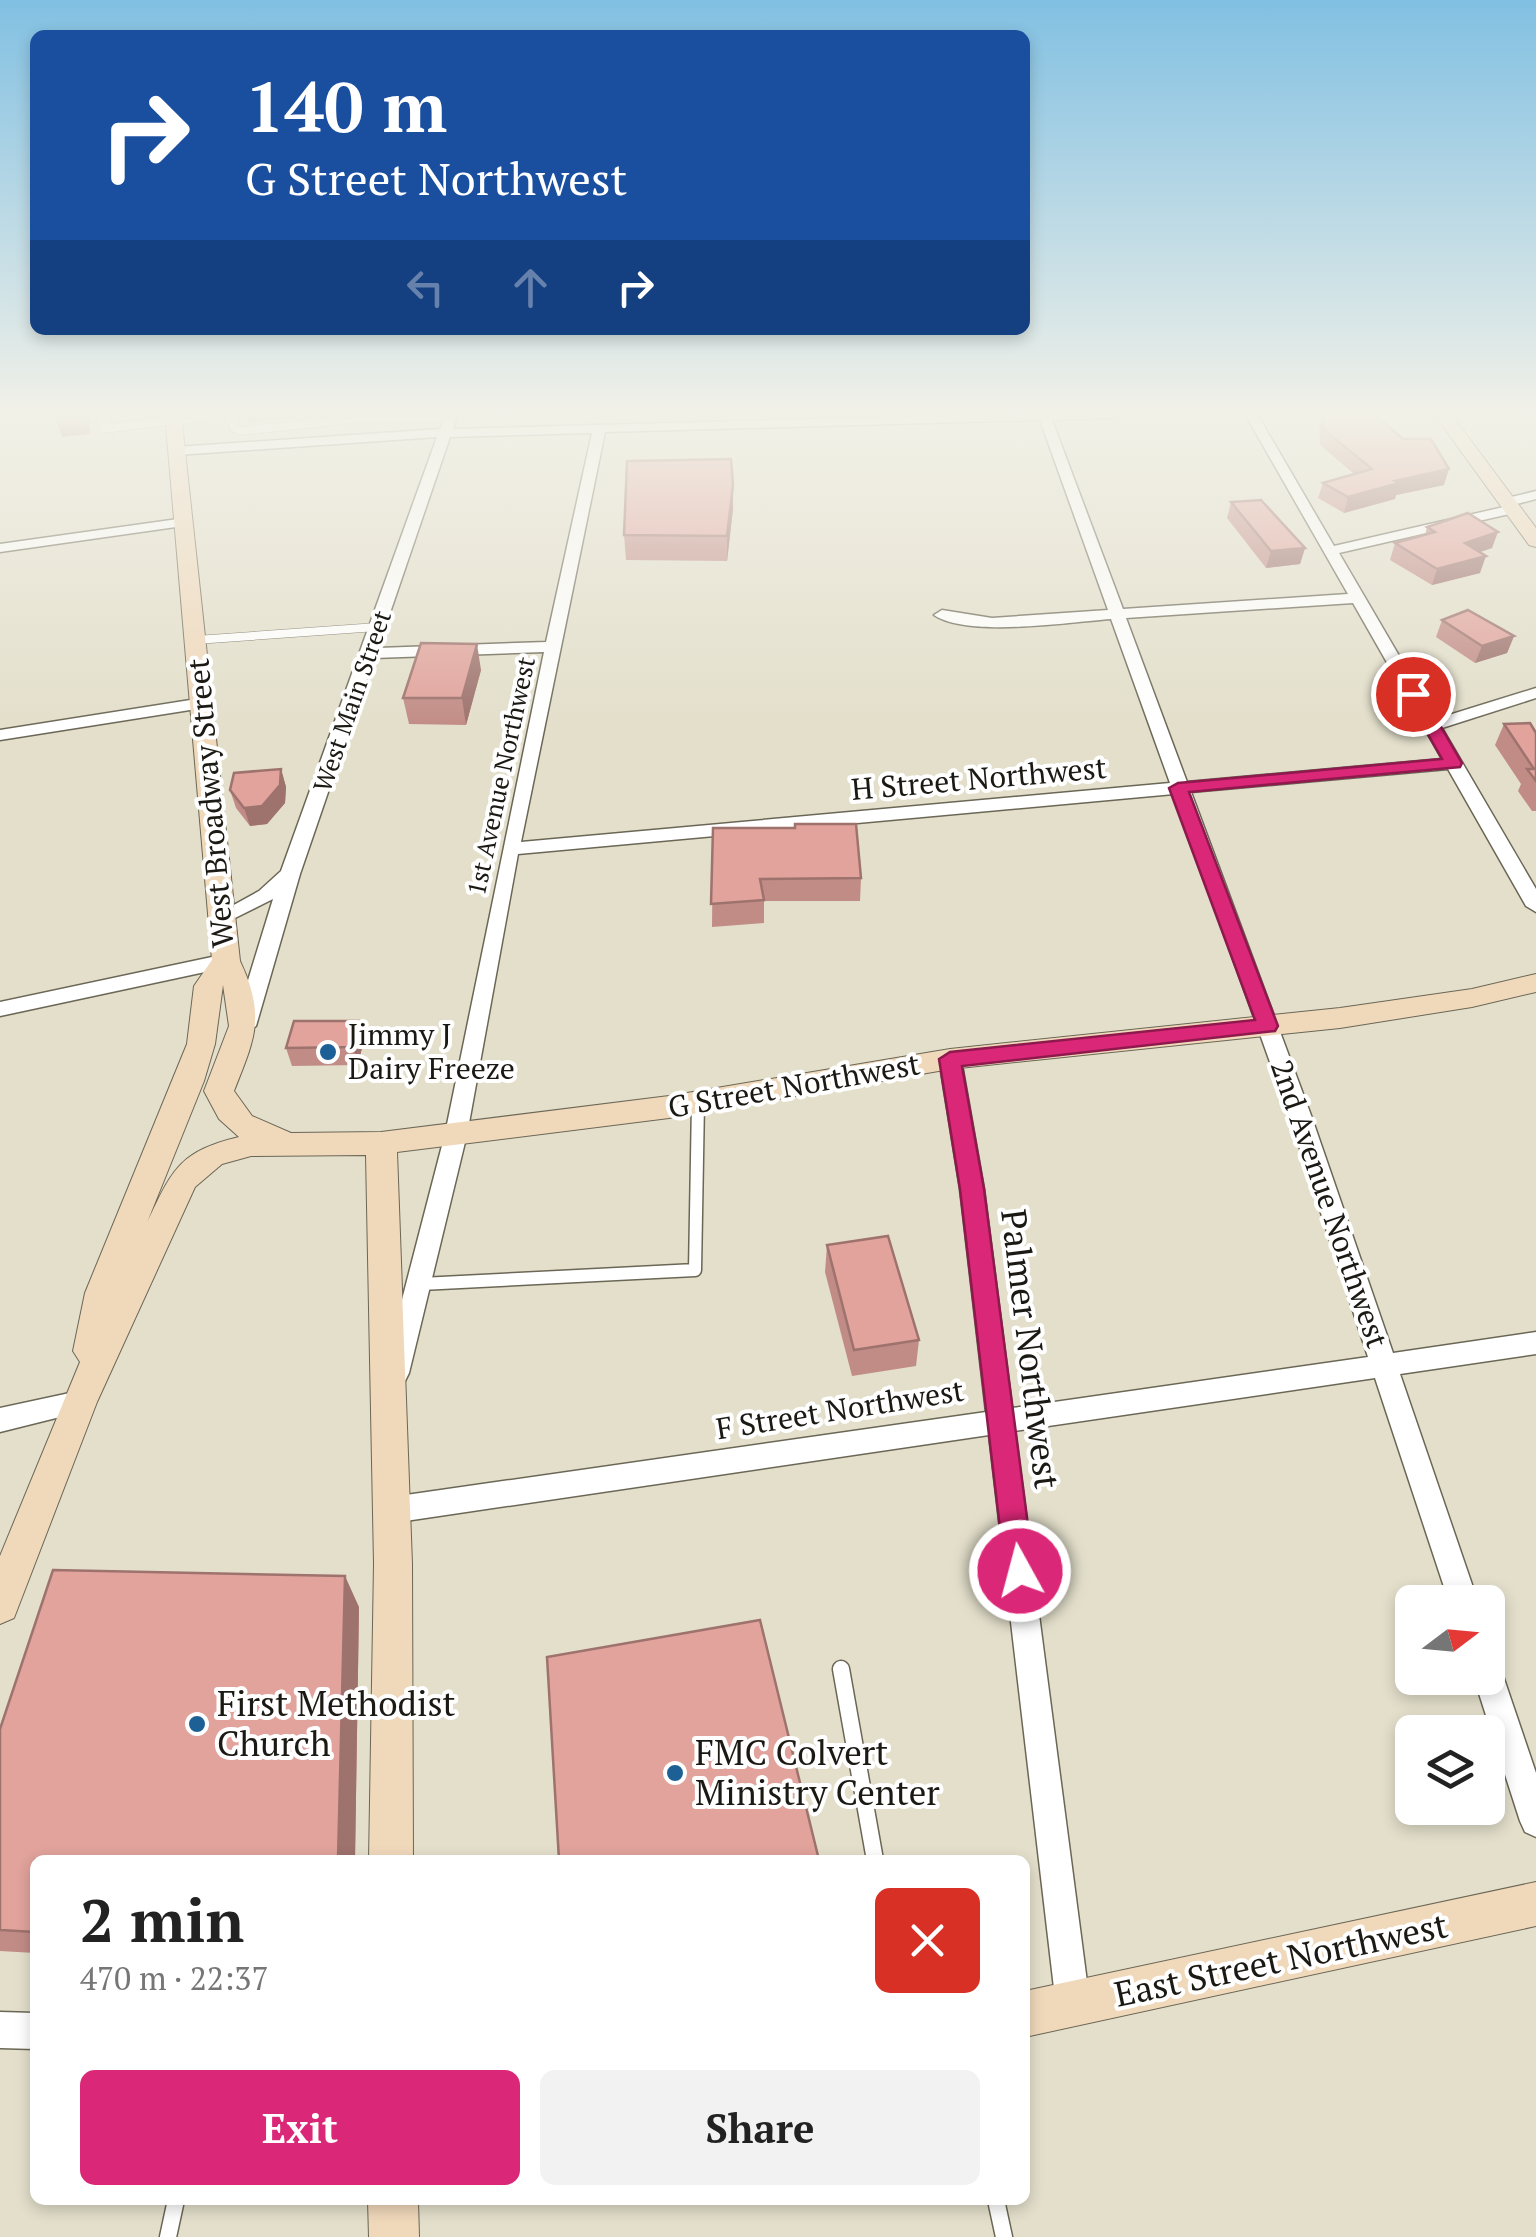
<!DOCTYPE html>
<meta charset="utf-8">
<style>
body{margin:0;font-family:"PT Serif",serif;background:#f2f2f2;color:#222;height:100vh;display:flex;flex-direction:column;font-size:38px;white-space:nowrap}
*{box-sizing:border-box;margin:0}
p{font-size:32px;color:#767676}
.icon{flex:none;width:55px;height:55px;fill:none;stroke:currentColor;stroke-width:2;stroke-linecap:round;stroke-linejoin:round}
.map{position:relative;flex:1;overflow:hidden}
.side{position:absolute;left:30px;top:1855px;width:1000px;height:350px;display:flex;flex-direction:column;background:#fff;border-radius:15px;box-shadow:0 5px 15px #0003}
.side>*{flex:none}
.banner{position:absolute;left:30px;top:30px;width:1000px;height:305px;border-radius:15px;box-shadow:0 5px 15px #0003;background:#1a4fa0;color:#fff;overflow:hidden}
.needle{width:65px;rotate:74deg}
.buttons{position:absolute;left:1395px;top:1585px;display:grid;gap:20px}
.buttons a{display:grid;place-items:center;width:110px;height:110px;border-radius:15px;background:#fff;box-shadow:0 5px 15px #0003;font-size:50px}
.pin{position:absolute;display:grid;place-items:center;width:85px;height:85px;color:#fff;margin:-42px;border:5px solid #fff;border-radius:50%;box-shadow:0 2px 10px #0007}
.me{position:absolute;width:110px;margin:-55px;rotate:353deg;stroke-linejoin:round;filter:drop-shadow(0 0 8px #0008)}
.turn{display:flex;align-items:center;gap:35px;height:210px;padding:0 50px;font-size:45px}
.turn .icon{width:130px;height:130px;stroke-width:2.5}
.turn b{display:block;font-size:70px;line-height:85px}
.lanes{display:flex;align-items:center;height:95px;padding:0 50px;background:#0003;justify-content:center;gap:50px;direction:ltr}
.lanes .off{opacity:.35}
.round{display:grid;place-items:center;flex:none;width:105px;height:105px;border-radius:15px;background:#f2f2f2}
.summary{display:flex;align-items:center;justify-content:space-between;height:170px;padding:0 50px}
h1{font-size:60px;font-weight:800;line-height:75px}
.cta{display:flex;gap:20px;margin-top:auto;padding:20px 50px}
.cta a{flex:1;height:115px;border-radius:15px;background:#db2777;color:#fff;font-size:40px;font-weight:800;line-height:115px;text-align:center}
.cta a+a{background:#f2f2f2;color:#222}
.map>svg:first-child{display:block}
.lines{fill:none;stroke-linecap:round;stroke-linejoin:round}
.lane-far2-casing{stroke:#6b6756;stroke-width:9}
.lane-far1-casing{stroke:#6b6756;stroke-width:15}
.lane-casing{stroke:#6b6756;stroke-width:19}
.street-casing{stroke:#6b6756;stroke-width:3}
.secondary-casing{stroke:#6b6756;stroke-width:2}
.lane-far2{stroke:#fff;stroke-width:8}
.lane-far1{stroke:#fff;stroke-width:12}
.lane{stroke:#fff;stroke-width:16}
.street{fill:#fff;fill-rule:evenodd}
.secondary{fill:#f0d8bb;fill-rule:evenodd}
.wall{fill:#c28c86}
.shaded-wall{fill:#9e726d}
.building{fill:#e1a39c;stroke:#9e726d;stroke-width:2.5}
.route{fill:#db2777;stroke:#8e194d;stroke-width:2.5}
.poi-dot{fill:#1d6095;stroke:#fff;stroke-width:4}
.labels{text-anchor:middle;stroke-width:8;stroke-linejoin:round;paint-order:stroke}
.far-street-label{font-size:25px;fill:#1b1913;stroke:#fff}
.street-label{font-size:30px;fill:#1b1913;stroke:#fff}
.poi-label{font-size:30px;fill:#1b1913;stroke:#fff;text-anchor:start}
.near-street-label{font-size:35px;fill:#1b1913;stroke:#fff}
.near-poi-label{font-size:35px;fill:#1b1913;stroke:#fff;text-anchor:start}
</style>
<div class="map">
<svg width="1536" height="2237" viewBox="0 0 1536 2237">
<rect width="100%" height="100%" fill="#e3dfcb"/>
<g class="lines">
<!-- lane-far2 casing -->
<g class="lane-far2-casing">
<g id="lane-far2">
<polyline points="103,414 104,429 174,420"/>
<polyline points="231,414 234,428 241,431 362,418 451,418"/>
<polyline points="174,421 231,414"/>
<polyline points="196,640 377,627"/>
</g>
</g>
<!-- lane-far1 casing -->
<g class="lane-far1-casing">
<polyline id="lane-far1" points="421,1284 695,1270 698,1102"/>
</g>
<!-- lane casing -->
<g class="lane-casing">
<g id="lane">
<polyline points="841,1669 875,1860"/>
<polyline points="996,2200 1004,2237"/>
<polyline points="168,2237 176,2200"/>
</g>
</g>
<!-- street casing -->
<g class="street-casing">
<g id="street">
<path d="M 446,414 L 458,414 L 453,429 L 986,414 L 1121,414 L 1115,418 L 1052,420 L 1123,609 L 1348,594 L 1245,414 L 1257,414 L 1334,546 L 1508,506 L 1501,502 L 1503,499 L 1536,491 L 1536,499 L 1513,505 L 1520,509 L 1518,512 L 1339,553 L 1436,719 L 1536,688 L 1536,698 L 1442,728 L 1536,889 L 1536,912 L 1526,906 L 1448,769 L 1191,792 L 1312,1118 L 1393,1353 L 1536,1332 L 1536,1354 L 1400,1374 L 1478,1602 L 1449,1602 L 1375,1378 L 1015,1431 L 1090,2005 L 1085,2017 L 1073,2022 L 1061,2017 L 1056,2005 L 989,1435 L 392,1523 L 382,1519 L 378,1510 L 382,1501 L 392,1497 L 986,1412 L 960,1189 L 939,1059 L 950,1051 L 961,1059 L 984,1189 L 1012,1408 L 1368,1357 L 1290,1118 L 1174,794 L 518,854 L 467,1134 L 409,1373 L 405,1381 L 396,1384 L 387,1381 L 383,1373 L 445,1134 L 544,652 L 374,658 L 300,874 L 256,1026 L 245,1033 L 238,1031 L 234,1026 L 273,899 L 229,921 L 222,923 L 212,917 L 259,891 L 281,871 L 437,437 L 177,455 L 170,451 L 177,447 L 440,429 ZM 1040,420 L 1108,610 L 992,618 L 942,610 L 934,615 C 968,638 1069,622 1111,619 L 1170,783 L 521,842 L 605,432 ZM 592,433 L 546,642 L 378,648 L 450,437 ZM 1353,603 L 1442,759 L 1187,782 L 1126,618 Z"/>
<polygon points="185,518 190,519 190,525 0,552 0,544"/>
<polygon points="203,698 209,699 209,707 0,740 0,730"/>
<polygon points="226,954 233,956 236,961 233,966 0,1016 0,1002"/>
<polygon points="79,1391 88,1394 92,1402 88,1410 0,1432 0,1408"/>
<polygon points="1488,1660 1499,1664 1536,1773 1536,1837 1525,1832 1520,1821 1474,1678 1488,1678"/>
<polygon points="0,2012 35,2013 35,2049 0,2048"/>
</g>
</g>
<!-- secondary casing -->
<g class="secondary-casing">
<g id="secondary">
<path d="M 165,414 L 181,414 L 240,961 C 266,1016 255,1038 234,1091 L 252,1116 L 291,1133 L 381,1132 L 669,1096 L 950,1049 L 1340,1008 L 1472,989 L 1536,974 L 1536,992 L 1472,1007 L 1340,1028 L 950,1069 L 669,1118 L 397,1152 L 412,1564 L 413,1860 L 369,1860 L 374,1564 L 366,1155 L 251,1156 L 222,1164 L 195,1187 L 97,1402 L 14,1618 L 0,1624 L 0,1556 L 80,1362 L 73,1351 L 85,1293 L 187,1044 L 194,986 L 212,960 ZM 223,985 L 229,1026 L 204,1091 L 219,1119 L 239,1137 C 177,1152 172,1171 146,1225 L 204,1081 L 215,1044 Z"/>
<polygon points="1434,414 1451,414 1536,528 1536,547 1529,545"/>
<polygon points="1536,1882 1536,1926 1025,2037 1025,1991"/>
<polygon points="368,2200 418,2200 419,2237 369,2237"/>
</g>
</g>
<!-- lane-far2 -->
<use href="#lane-far2" class="lane-far2"/>
<!-- lane-far1 -->
<use href="#lane-far1" class="lane-far1"/>
<!-- lane -->
<use href="#lane" class="lane"/>
<!-- street -->
<use href="#street" class="street"/>
<!-- secondary -->
<use href="#secondary" class="secondary"/>
</g>
<!-- wall -->
<g class="wall">
<polygon points="1322,414 1374,414 1444,485 1396,495 1395,499 1344,513 1318,498 1323,483 1354,474 1320,445 1319,424"/>
<polygon points="1231,502 1305,548 1300,564 1266,568 1227,518"/>
<polygon points="733,509 727,561 626,560 624,535"/>
<polygon points="1427,527 1492,548 1480,552 1480,573 1432,585 1390,560 1395,543 1425,535"/>
<polygon points="1442,620 1514,636 1507,653 1475,663 1436,637"/>
<polygon points="481,670 466,725 409,724 403,698"/>
<polygon points="1504,724 1536,733 1536,811 1532,811 1518,791 1521,784 1495,745"/>
<polygon points="281,769 286,787 285,803 267,824 250,826 236,808 230,790"/>
<polygon points="713,828 861,878 860,901 764,901 764,923 712,927"/>
<polygon points="364,1039 358,1065 292,1066 286,1048"/>
<polygon points="827,1245 919,1340 916,1366 852,1376 825,1272"/>
<polygon points="359,1607 355,1860 35,1860 35,1953 0,1951 0,1729"/>
</g>
<!-- shaded-wall -->
<g class="shaded-wall">
<polygon points="74,414 90,414 90,434 62,437 55,416"/>
<polygon points="246,414 328,414 248,423"/>
<polygon points="1449,469 1444,485 1396,495 1395,499 1344,513 1348,497 1395,481"/>
<polygon points="733,485 733,509 727,561 727,536"/>
<polygon points="1498,532 1492,548 1459,559 1465,543"/>
<polygon points="1305,548 1300,564 1266,568 1271,551"/>
<polygon points="1486,556 1480,573 1432,585 1437,569"/>
<polygon points="1514,636 1507,653 1475,663 1482,646"/>
<polygon points="477,644 481,670 466,725 462,698"/>
<polygon points="281,769 286,787 285,803 267,824 250,826 244,808"/>
<polygon points="359,1021 364,1039 358,1065 353,1047"/>
<polygon points="345,1576 359,1607 355,1860 338,1860"/>
</g>
<!-- building -->
<g class="building">
<polygon points="1323,414 1374,414 1403,439 1431,439 1449,469 1395,481 1399,483 1348,497 1323,483 1372,469 1324,430"/>
<polygon points="731,459 733,485 727,536 624,535 627,461"/>
<polygon points="1261,500 1305,548 1271,551 1231,502"/>
<polygon points="1468,513 1498,532 1465,543 1486,556 1437,569 1395,543 1435,532 1427,527"/>
<polygon points="1468,610 1514,636 1482,646 1442,620"/>
<polygon points="421,643 477,644 462,698 403,698"/>
<polygon points="1530,723 1536,733 1536,781 1527,769 1534,769 1504,724"/>
<polygon points="281,769 280,785 262,806 244,808 230,790 234,773"/>
<polygon points="795,824 856,824 861,878 760,879 764,900 711,904 713,828 795,828"/>
<polygon points="294,1021 359,1021 353,1047 286,1048"/>
<polygon points="888,1236 919,1340 854,1350 827,1245"/>
<polygon points="53,1570 345,1576 338,1860 35,1860 35,1932 0,1930 0,1729"/>
<polygon points="760,1620 819,1860 559,1860 547,1657"/>
</g>
<!-- sky -->
<linearGradient id="sky" x2="0" y2="1"><stop stop-color="#81c0e2"/><stop offset="0.57" stop-color="#f2f1e8"/><stop offset="1" stop-color="#f2f1e8" stop-opacity="0"/></linearGradient>
<rect width="1536" height="727" fill="url(#sky)"/>
<!-- route -->
<polygon class="route" points="1413,689 1422,694 1462,763 1460,767 1189,792 1278,1026 1275,1031 962,1066 984,1189 1034,1571 1030,1581 1020,1585 1009,1581 1005,1571 960,1189 939,1059 950,1052 1255,1020 1169,788 1178,783 1442,759 1405,694"/>
<!-- markers -->
<g class="poi-dot">
<circle cx="328" cy="1052" r="10"/>
<circle cx="197" cy="1724" r="10"/>
<circle cx="675" cy="1773" r="10"/>
</g>
<g class="labels">
<!-- far-street labels -->
<g class="far-street-label">
<text transform="translate(352 701) rotate(-71)" y="9">West Main Street</text>
<text transform="translate(501 776) rotate(-78)" y="9">1st Avenue Northwest</text>
</g>
<!-- street labels -->
<g class="street-label">
<text transform="translate(979 779) rotate(-5)" y="10">H Street Northwest</text>
<text transform="translate(211 803) rotate(-95)" y="10">West Broadway Street</text>
<text transform="translate(794 1086) rotate(-10)" y="10">G Street Northwest</text>
<text transform="translate(1329 1204) rotate(71)" y="10">2nd Avenue Northwest</text>
<text transform="translate(840 1410) rotate(-9)" y="10">F Street Northwest</text>
</g>
<!-- poi labels -->
<g class="poi-label">
<text x="348" y="1045">Jimmy J<tspan x="348" dy="34">Dairy Freeze</tspan></text>
</g>
<!-- near-street labels -->
<g class="near-street-label">
<text transform="translate(1030 1349) rotate(83)" y="12">Palmer Northwest</text>
<text transform="translate(1281 1960) rotate(-12)" y="12">East Street Northwest</text>
</g>
<!-- near-poi labels -->
<g class="near-poi-label">
<text x="217" y="1716">First Methodist<tspan x="217" dy="40">Church</tspan></text>
<text x="695" y="1765">FMC Colvert<tspan x="695" dy="40">Ministry Center</tspan></text>
</g>
</g>
</svg>
<div class="buttons">
<a><svg class="needle" viewBox="-14 -14 28 28"><path d="M0-13l5 13h-10z" fill="#e53935"/><path d="M0 13l5-13h-10z" fill="#767676"/></svg></a>
<a><svg class="icon" aria-label="layers" viewBox="0 0 24 24"><path d="M12 4l9 5-9 5-9-5zM3 14l9 5 9-5"/></svg></a>
</div>
<div class="pin" style="left:1413px;top:694px;background:#d93025"><svg class="icon" aria-label="arrive" viewBox="0 0 24 24"><path d="M6 21V4h12l-3 4 3 4H6"/></svg></div>
<svg class="me" style="left:1020px;top:1571px" viewBox="-20 -20 40 40"><circle r="17" fill="#db2777" stroke="#fff" stroke-width="3"/><path d="M0-11L8 9 0 5-8 9z" fill="#fff"/></svg>
<div class="banner">
<div class="turn"><svg class="icon" aria-label="right" viewBox="0 0 24 24"><path d="M7 20v-9h11M14 6l5 5-5 5"/></svg><div><b>140 m</b>G Street Northwest</div></div>
<div class="lanes"><svg class="icon off" aria-label="left" viewBox="0 0 24 24"><path d="M17 20v-9H6M10 6l-5 5 5 5"/></svg><svg class="icon off" aria-label="ahead" viewBox="0 0 24 24"><path d="M12 20V5M6 11l6-6 6 6"/></svg><svg class="icon" aria-label="right" viewBox="0 0 24 24"><path d="M7 20v-9h11M14 6l5 5-5 5"/></svg></div>
</div>
<section class="side">
<div class="summary"><div><h1>2 min</h1><p>470 m · 22:37</p></div><a class="round" style="background:#d93025;color:#fff"><svg class="icon" aria-label="close" viewBox="0 0 24 24"><path d="M6 6l12 12M18 6L6 18"/></svg></a></div>
<div class="cta"><a>Exit</a><a>Share</a></div>
</section>
</div>
